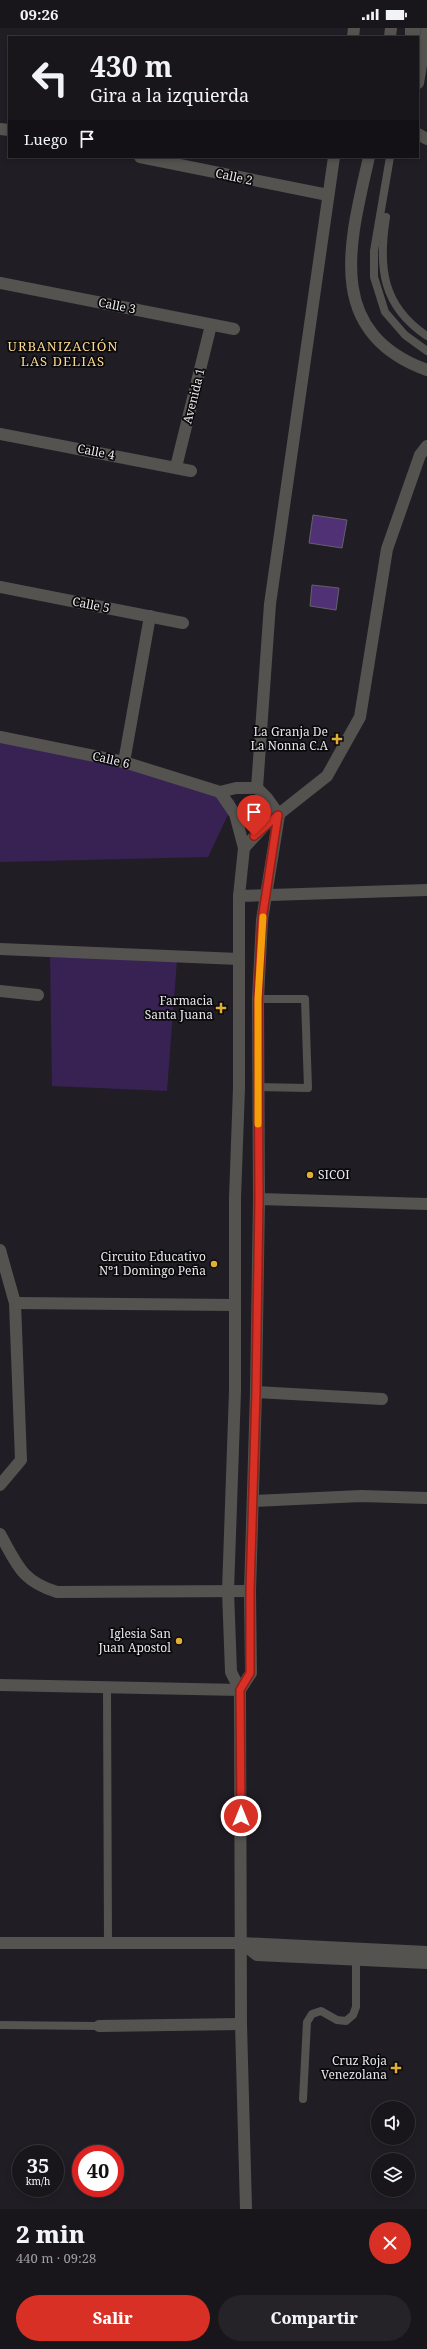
<!DOCTYPE html>
<html lang="es">
<meta charset="utf-8">
<style>
body{margin:0;font-family:"Noto Serif",serif;background:#252328;color:#f1f3f6;height:100vh;display:flex;flex-direction:column;font-size:15px;white-space:nowrap}
*{box-sizing:border-box;margin:0}
p{font-size:13px;color:#9f9fa3}
.icon{flex:none;width:22px;height:22px;fill:none;stroke:currentColor;stroke-width:2;stroke-linecap:round;stroke-linejoin:round}
.map{position:relative;height:2181px;overflow:hidden}
.side{display:flex;flex-direction:column;background:#18161b;flex:1}
.side>*{flex:none}
.guide{position:absolute;left:8px;top:8px;width:411px;height:122px;border-radius:0px;box-shadow:0 2px 6px #0003,0 0 0 1px #36353a;background:#18161b;color:#f1f3f6;overflow:hidden}
.controls{position:absolute;left:371px;top:2073px;display:grid;gap:8px}
.controls a{display:grid;place-items:center;width:44px;height:44px;border-radius:50%;background:#18161b;box-shadow:0 2px 6px #0003,0 0 0 1px #36353a;font-size:20px}
.speed{position:absolute;left:12px;top:2117px;display:flex;gap:8px;font-size:20px;font-weight:700;text-align:center}
.speed>*{display:grid;place-content:center;width:52px;height:52px;border-radius:50%;background:#18161b;box-shadow:0 2px 6px #0003,0 0 0 1px #36353a;line-height:1}
.speed small{font-size:10px;font-weight:400}
.speed .limit{border:6px solid #d22;background:#fff;color:#111}
.pin{position:absolute;display:grid;place-items:center;width:34px;height:34px;color:#fff;margin:-41px -17px;border-radius:50% 50% 50% 0;rotate:-45deg;box-shadow:0 0 4px #0007}
.pin .icon{rotate:45deg}
.me{position:absolute;width:44px;margin:-22px;rotate:0deg;stroke-linejoin:round;filter:drop-shadow(0 0 3px #0008)}
.turn{display:flex;align-items:center;gap:14px;height:84px;padding:0 16px;font-size:18px}
.turn .icon{width:52px;height:52px;stroke-width:2.5}
.turn b{display:block;font-size:28px;line-height:34px}
.then{display:flex;align-items:center;height:38px;padding:0 16px;background:#0003;gap:8px;font-size:15px}
.round{display:grid;place-items:center;flex:none;width:42px;height:42px;border-radius:21px;background:#252328}
.headline{display:flex;align-items:center;justify-content:space-between;height:68px;padding:0 16px}
h1{font-size:24px;font-weight:800;line-height:30px}
.primary-button{display:flex;gap:8px;margin-top:auto;padding:8px 16px}
.primary-button a{flex:1;height:46px;border-radius:24px;background:#d93025;color:#fff;font-size:16px;font-weight:800;line-height:46px;text-align:center}
.primary-button a+a{background:#252328;color:#f1f3f6}
.status{display:flex;justify-content:space-between;align-items:center;height:28px;padding:0 20px;background:#18161b;direction:ltr}
.status svg{height:11px;fill:currentColor}
.map>svg:first-child{display:block}
.green{fill:#382153}
.building{fill:#503176;stroke:#646168}
.lines{fill:none;stroke-linecap:round;stroke-linejoin:round}
.service{stroke:#545350;stroke-width:8}
.minor{stroke:#545350;stroke-width:12}
.tertiary{stroke:#545350;stroke-width:12}
.route-casing{stroke:#8d1f18;stroke-width:10}
.route{stroke:#d93025;stroke-width:7}
.slow{stroke:#f59e0b;stroke-width:7}
.poi-dot{fill:#e1af34;stroke:#0a090b;stroke-width:1.5}
.labels{text-anchor:middle;stroke-width:3.5;stroke-linejoin:round;paint-order:stroke}
.street-label{font-size:12px;fill:#e8e7eb;stroke:#0a090b}
.poi-label{font-size:12px;fill:#e8e7eb;stroke:#0a090b;text-anchor:end}
.neighbourhood-label{font-size:13px;letter-spacing:1px;fill:#fbd88e;stroke:#0a090b}
</style>
<div class="status"><b>09:26</b><svg viewBox="0 0 49 12"><path d="M0 12V9h3v3zM5 12V6h3v6zM10 12V3h3v9zM15 12V0h3v12zM26 1h20v11H26zM47 4h2v5h-2z"/></svg></div>
<div class="map">
<svg width="427" height="2181" viewBox="0 0 427 2181">
<rect width="100%" height="100%" fill="#201e24"/>
<!-- green -->
<g class="green">
<polygon points="0,708 117,728 235,772 208,829 0,834"/>
<polygon points="50,929 177,932 167,1063 52,1058"/>
</g>
<!-- building -->
<g class="building">
<polygon points="313,487 347,492 342,520 309,515"/>
<polygon points="312,557 339,560 336,582 310,578"/>
</g>
<g class="lines">
<!-- service -->
<g class="service">
<polyline points="409,9 409,0"/>
<polyline points="416,9 417,0"/>
<polyline points="390,129 374,223 374,249 385,284 405,307 427,323"/>
<path d="M 386,189 C 378,239 382,278 427,308"/>
<polyline points="257,1059 308,1060 305,971 258,971"/>
<polyline points="107,1659 108,1916"/>
<polyline points="0,1997 99,1998"/>
<polyline points="303,2071 307,1994 312,1986 321,1983 337,1992 346,1993 353,1987 356,1979 356,1931"/>
</g>
<!-- minor -->
<g class="minor">
<polyline points="353,9 354,0"/>
<polyline points="390,9 391,0"/>
<polyline points="418,55 427,2"/>
<polyline points="0,101 9,102"/>
<polyline points="418,106 427,111"/>
<polyline points="140,129 328,167"/>
<path d="M 369,129 C 350,213 323,304 427,342"/>
<polyline points="0,255 234,301"/>
<polyline points="0,406 191,443"/>
<polyline points="176,439 211,297"/>
<polyline points="0,559 183,595"/>
<polyline points="0,709 124,734 220,764"/>
<polyline points="124,734 150,588"/>
<polyline points="257,760 270,576 334,129"/>
<polyline points="220,764 236,760 257,760 267,770 279,787 262,892 258,971 259,1171 256,1364 250,1563 251,1645 240,1662"/>
<polyline points="220,764 235,786 244,820 239,868 239,1060 235,1170 235,1363 228,1563 231,1644 240,1662"/>
<polyline points="244,820 265,797 327,748 360,689 387,521 420,427 427,418"/>
<polyline points="239,868 427,862"/>
<polyline points="0,921 239,931"/>
<polyline points="0,963 38,967"/>
<polyline points="259,1171 427,1176"/>
<polyline points="0,1222 15,1275 21,1432 0,1457"/>
<polyline points="15,1275 235,1277"/>
<polyline points="256,1364 382,1371"/>
<polyline points="253,1473 361,1468 427,1470"/>
<path d="M 0,1506 C 17,1536 21,1553 57,1564 L 250,1563"/>
<polyline points="0,1915 242,1915"/>
<polyline points="99,1998 241,1996"/>
</g>
<!-- tertiary -->
<g class="tertiary">
<polyline points="0,1657 240,1662 241,1996 246,2181"/>
<polyline points="242,1915 257,1927 427,1935"/>
<polyline points="242,1915 427,1924"/>
</g>
</g>
<g class="lines">
<!-- route casing -->
<g class="route-casing">
<polyline id="route" points="241,1788 240,1662 250,1645 250,1563 256,1364 259,1171 258,971 262,892 278,787 254,808"/>
</g>
<!-- route -->
<use href="#route" class="route"/>
<!-- slow -->
<polyline class="slow" points="258,1096 258,971 263,889"/>
</g>
<!-- markers -->
<g class="poi-dot">
<path d="M335 705h4v4h4v4h-4v4h-4v-4h-4v-4h4z"/>
<path d="M219 974h4v4h4v4h-4v4h-4v-4h-4v-4h4z"/>
<circle cx="310" cy="1147" r="4"/>
<circle cx="214" cy="1236" r="4"/>
<circle cx="179" cy="1613" r="4"/>
<path d="M394 2034h4v4h4v4h-4v4h-4v-4h-4v-4h4z"/>
</g>
<g class="labels">
<!-- street labels -->
<g class="street-label">
<text transform="translate(234 149) rotate(12)" y="4">Calle 2</text>
<text transform="translate(117 278) rotate(11)" y="4">Calle 3</text>
<text transform="translate(194 368) rotate(-76)" y="4">Avenida 1</text>
<text transform="translate(96 424) rotate(11)" y="4">Calle 4</text>
<text transform="translate(91 577) rotate(11)" y="4">Calle 5</text>
<text transform="translate(111 732) rotate(13)" y="4">Calle 6</text>
</g>
<!-- poi labels -->
<g class="poi-label">
<text x="328" y="708">La Granja De<tspan x="328" dy="14">La Nonna C.A</tspan></text>
<text x="213" y="977">Farmacia<tspan x="213" dy="14">Santa Juana</tspan></text>
<text x="318" y="1151" text-anchor="start">SICOI</text>
<text x="206" y="1233">Circuito Educativo<tspan x="206" dy="14">Nº1 Domingo Peña</tspan></text>
<text x="171" y="1610">Iglesia San<tspan x="171" dy="14">Juan Apostol</tspan></text>
<text x="387" y="2037">Cruz Roja<tspan x="387" dy="14">Venezolana</tspan></text>
</g>
<!-- neighbourhood labels -->
<g class="neighbourhood-label">
<text x="63" y="323">URBANIZACIÓN<tspan x="63" dy="15">LAS DELIAS</tspan></text>
</g>
</g>
</svg>
<div class="controls">
<a><svg class="icon" aria-label="sound" viewBox="0 0 24 24"><path d="M4 9h4l5-4v14l-5-4H4zM17 9q2 3 0 6"/></svg></a>
<a><svg class="icon" aria-label="layers" viewBox="0 0 24 24"><path d="M12 4l9 5-9 5-9-5zM3 14l9 5 9-5"/></svg></a>
</div>
<div class="speed"><div>35<small>km/h</small></div><div class="limit">40</div></div>
<div class="pin" style="left:254px;top:808px;background:#d93025"><svg class="icon" aria-label="arrive" viewBox="0 0 24 24"><path d="M6 21V4h12l-3 4 3 4H6"/></svg></div>
<svg class="me" style="left:241px;top:1788px" viewBox="-20 -20 40 40"><circle r="17" fill="#d93025" stroke="#fff" stroke-width="3"/><path d="M0-11L8 9 0 5-8 9z" fill="#fff"/></svg>
<div class="guide">
<div class="turn"><svg class="icon" aria-label="left" viewBox="0 0 24 24"><path d="M17 20v-9H6M10 6l-5 5 5 5"/></svg><div><b>430 m</b>Gira a la izquierda</div></div>
<div class="then">Luego<svg class="icon" aria-label="arrive" viewBox="0 0 24 24"><path d="M6 21V4h12l-3 4 3 4H6"/></svg></div>
</div>
</div>
<section class="side">
<div class="headline"><div><h1>2 min</h1><p>440 m · 09:28</p></div><a class="round" style="background:#d93025;color:#fff"><svg class="icon" aria-label="close" viewBox="0 0 24 24"><path d="M6 6l12 12M18 6L6 18"/></svg></a></div>
<div class="primary-button"><a>Salir</a><a>Compartir</a></div>
</section>
